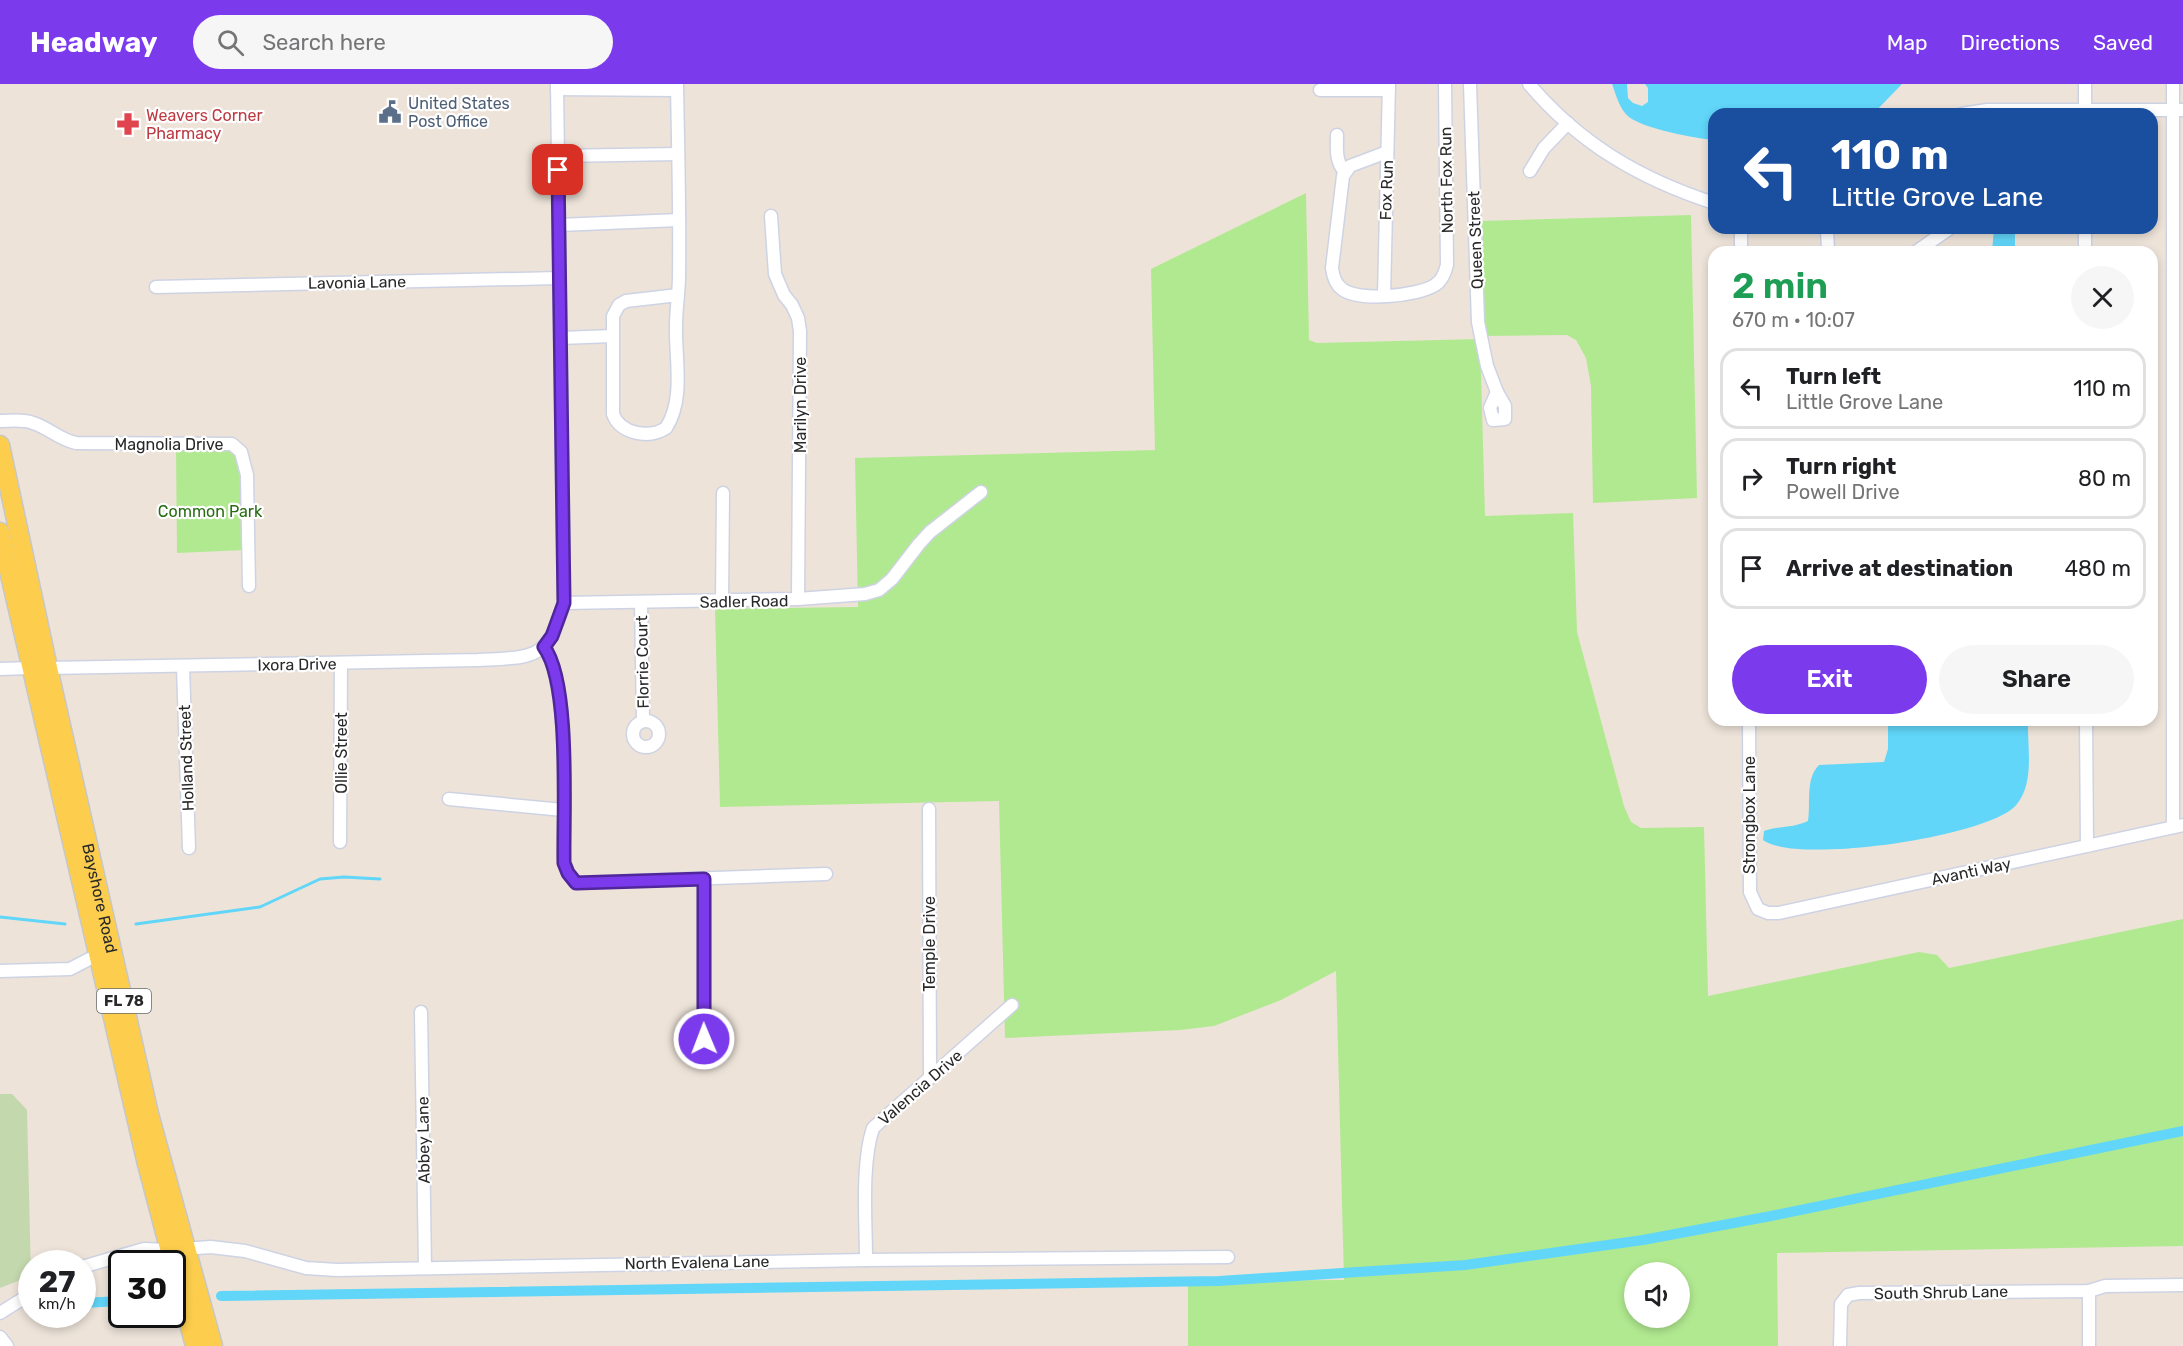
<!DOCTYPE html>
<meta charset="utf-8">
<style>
body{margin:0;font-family:Rubik,sans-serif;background:#f6f6f6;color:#202124;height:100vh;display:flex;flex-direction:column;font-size:22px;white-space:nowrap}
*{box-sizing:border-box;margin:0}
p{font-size:20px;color:#757577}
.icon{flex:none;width:33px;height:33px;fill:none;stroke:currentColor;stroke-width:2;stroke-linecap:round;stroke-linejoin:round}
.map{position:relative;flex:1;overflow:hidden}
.side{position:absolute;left:1708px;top:162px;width:450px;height:480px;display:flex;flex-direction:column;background:#fff;border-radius:18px;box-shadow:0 3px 9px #0003}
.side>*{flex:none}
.banner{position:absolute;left:1708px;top:24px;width:450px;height:126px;border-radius:18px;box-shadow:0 3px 9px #0003;background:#1a4fa0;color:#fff;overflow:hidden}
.tools{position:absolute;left:1624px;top:1178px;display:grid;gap:12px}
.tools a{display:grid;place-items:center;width:66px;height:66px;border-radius:50%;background:#fff;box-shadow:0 3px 9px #0003;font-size:30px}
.speed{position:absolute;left:18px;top:1166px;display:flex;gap:12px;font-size:30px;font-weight:700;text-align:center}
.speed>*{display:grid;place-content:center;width:78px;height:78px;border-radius:50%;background:#fff;box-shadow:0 3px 9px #0003;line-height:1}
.speed small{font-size:15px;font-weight:400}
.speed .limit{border:3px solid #111;border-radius:9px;background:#fff;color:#111}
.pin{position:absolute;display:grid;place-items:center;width:51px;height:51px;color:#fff;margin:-26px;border-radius:12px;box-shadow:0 3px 9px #0006}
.me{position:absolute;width:66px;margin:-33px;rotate:359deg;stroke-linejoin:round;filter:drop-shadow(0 0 4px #0008)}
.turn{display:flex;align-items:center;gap:21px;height:126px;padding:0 24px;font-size:27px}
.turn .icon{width:78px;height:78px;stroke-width:2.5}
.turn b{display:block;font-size:42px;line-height:51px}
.round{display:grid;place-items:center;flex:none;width:63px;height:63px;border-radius:32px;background:#f6f6f6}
.summary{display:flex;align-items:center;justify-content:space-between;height:102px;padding:0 24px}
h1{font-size:36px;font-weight:600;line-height:45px;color:#1e9e55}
.primary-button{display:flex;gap:12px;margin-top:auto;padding:12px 24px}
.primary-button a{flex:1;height:69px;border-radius:36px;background:#7c3aed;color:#fff;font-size:24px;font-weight:600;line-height:69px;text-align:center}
.primary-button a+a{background:#f6f6f6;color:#202124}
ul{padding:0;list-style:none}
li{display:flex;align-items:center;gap:18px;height:81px;margin:0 12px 9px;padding:0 12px;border:3px solid #e0e0e0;border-radius:18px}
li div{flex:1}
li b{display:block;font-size:22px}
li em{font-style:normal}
header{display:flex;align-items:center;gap:36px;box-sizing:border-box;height:84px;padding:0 30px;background:#7c3aed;color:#fff}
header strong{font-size:28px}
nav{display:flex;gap:33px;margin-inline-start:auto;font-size:21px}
.search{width:420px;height:54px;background:#f6f6f6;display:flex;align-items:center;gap:15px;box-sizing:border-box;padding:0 21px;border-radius:33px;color:#757577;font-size:22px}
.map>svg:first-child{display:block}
.green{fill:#b1e990;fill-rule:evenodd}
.cemetery{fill:#c4d8ae}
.water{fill:#61d6f9}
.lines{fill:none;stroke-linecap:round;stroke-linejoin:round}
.stream{stroke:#61d6f9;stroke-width:3}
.canal{stroke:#61d6f9;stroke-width:10}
.street-casing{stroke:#ced3e4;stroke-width:15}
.primary-casing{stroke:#c7c7c7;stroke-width:21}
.street{stroke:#fff;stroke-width:12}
.primary{stroke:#fdce4d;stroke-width:18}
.route-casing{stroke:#51269a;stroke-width:15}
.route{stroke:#7c3aed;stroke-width:10}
.labels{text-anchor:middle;stroke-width:4.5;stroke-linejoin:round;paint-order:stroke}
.shield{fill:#fff;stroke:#696969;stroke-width:1.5}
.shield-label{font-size:15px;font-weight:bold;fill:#292929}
.service-label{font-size:16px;fill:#4e5e75;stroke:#fff;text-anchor:start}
.health-label{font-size:16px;fill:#be3a42;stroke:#fff;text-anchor:start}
.street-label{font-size:16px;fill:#292929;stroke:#fff}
.park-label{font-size:16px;fill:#286c13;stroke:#fff}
</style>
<header>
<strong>Headway</strong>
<div class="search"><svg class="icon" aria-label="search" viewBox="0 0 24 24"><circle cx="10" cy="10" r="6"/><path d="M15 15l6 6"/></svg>Search here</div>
<nav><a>Map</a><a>Directions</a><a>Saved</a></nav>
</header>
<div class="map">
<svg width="2183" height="1262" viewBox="0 0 2183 1262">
<rect width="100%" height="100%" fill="#ede3d9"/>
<!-- green -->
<g class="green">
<path d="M 1306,109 L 1309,256 L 1317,259 L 1480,255 L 1485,432 L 1573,429 L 1577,548 L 1624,722 L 1631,738 L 1641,744 L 1704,743 L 1708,912 L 1919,868 L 1937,871 L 1949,884 L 2183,835 L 2183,1162 L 1777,1169 L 1778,1262 L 1188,1262 L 1188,1197 L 1344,1196 L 1336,887 L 1281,916 L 1214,942 L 1180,946 L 1005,954 L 999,717 L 720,723 L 715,525 L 858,523 L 855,374 L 1155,366 L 1151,185 ZM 1635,1188 L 1680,1188 L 1680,1233 L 1635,1233 Z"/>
<polygon points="1691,131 1697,414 1593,419 1591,302 1586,274 1576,256 1567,251 1484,252 1479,137"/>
<polygon points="176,363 229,364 238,371 241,378 245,466 177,469"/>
</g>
<!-- cemetery -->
<polygon class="cemetery" points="0,1010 12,1010 27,1026 31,1192 0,1204"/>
<!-- water -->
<g class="water">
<path d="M 1612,0 L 1627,0 L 1628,14 L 1633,19 L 1642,22 L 1648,18 L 1648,4 L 1645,0 L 1902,0 L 1873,30 L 1714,30 L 1714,56 C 1694,54 1645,45 1629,33 C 1620,26 1616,11 1612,0 Z"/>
<polygon points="1994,144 2015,144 2015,168 1992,168"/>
<path d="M 1888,636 L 2028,636 C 2027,662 2035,698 2017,720 C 1992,753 1795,781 1763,756 L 1764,747 C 1778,742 1794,744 1808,737 C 1811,719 1805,695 1819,681 L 1884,678 L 1888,665 Z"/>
</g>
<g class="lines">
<!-- stream -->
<g class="stream">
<polyline points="0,833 65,840"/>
<polyline points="136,840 260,823 320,795 344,793 380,795"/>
</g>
<!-- canal -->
<g class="canal">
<polyline points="221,1212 1219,1197 1465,1181 1643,1156 1771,1132 2183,1047"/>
<polyline points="82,1219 122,1217"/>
</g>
<!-- street casing -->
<g class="street-casing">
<g id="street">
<path d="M 677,0 C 678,64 680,128 679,192 C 679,208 676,225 676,242 C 675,274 685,315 666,344 C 649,355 620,350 613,330 L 613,232 L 619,221 L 626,217 L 678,211"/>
<polyline points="1470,0 1478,238 1487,282 1497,308"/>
<path d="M 1529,0 C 1580,60 1640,95 1714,119"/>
<polyline points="2085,0 2085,30"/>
<polyline points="557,5 677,6"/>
<polyline points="1320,6 1389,6"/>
<polyline points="1962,30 1987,26 2183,26"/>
<path d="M 1337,51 C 1337,65 1335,77 1345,88"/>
<path d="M 1387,68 L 1350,82 L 1343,92 L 1332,184 C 1333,192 1335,200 1342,205 C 1358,218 1418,212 1435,201 C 1442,197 1445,189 1447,181 L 1445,0"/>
<polyline points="558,72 678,70"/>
<polyline points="1530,87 1544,64 1568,39"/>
<polyline points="771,132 775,190 784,211 792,221 798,234 800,247 798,515"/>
<polyline points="559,141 679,136"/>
<polyline points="1741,144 1741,168"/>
<polyline points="1827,144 1828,168"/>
<polyline points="1916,168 1950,144"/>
<polyline points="2085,168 2085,144"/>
<polyline points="156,203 559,194"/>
<polyline points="1384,212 1389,0"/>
<polyline points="560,254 613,252"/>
<polygon points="1497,308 1505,322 1505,335 1493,336 1490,324"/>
<path d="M 0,337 C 11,337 23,335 33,339 C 49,344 60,356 76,359 L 232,360 L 241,368 L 247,391 L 249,502"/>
<polyline points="722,517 723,409"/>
<polyline points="564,519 798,515 865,510 879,506 892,495 919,460 930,448 981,408"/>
<polyline points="641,519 643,637"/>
<path d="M 544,563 C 571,600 563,731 564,779 L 568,789 L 576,799 L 826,790"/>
<polyline points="183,583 189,764"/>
<path d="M 48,584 L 478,576 C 534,573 547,577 564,519 L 557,0"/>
<polyline points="0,585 31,584"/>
<polyline points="1749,636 1750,808 1758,825 1768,829 1779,829 2183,741"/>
<polyline points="2086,636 2087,762"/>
<circle cx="646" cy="650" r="13"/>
<polyline points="449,715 563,726"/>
<polyline points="929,725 930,994"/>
<polyline points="2173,743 2173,0"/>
<polyline points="340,758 341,579"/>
<polyline points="704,795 704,955 706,974"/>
<polyline points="0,887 70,885 97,871"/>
<polyline points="421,928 425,1184"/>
<path d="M 866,1176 C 866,1137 861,1080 873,1044 L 1012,921"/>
<polyline points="82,1183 144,1165 169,1166 211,1163 245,1167 306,1184 337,1186 866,1176 1228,1173"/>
<polyline points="2089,1207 2089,1262"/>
<polyline points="0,1229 32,1209"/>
<polyline points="0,1253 7,1262"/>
<polyline points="1840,1262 1841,1220 1848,1211 1859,1209 2089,1207 2105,1202 2183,1201"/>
</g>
</g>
<!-- primary casing -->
<g class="primary-casing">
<g id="primary">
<path id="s1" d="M 0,361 L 48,584 L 149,1030 L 213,1262"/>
<polyline points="0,448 147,1080 195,1262"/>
</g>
</g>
<!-- street -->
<use href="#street" class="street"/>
<!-- primary -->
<use href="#primary" class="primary"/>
</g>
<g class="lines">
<!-- route casing -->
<g class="route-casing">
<path id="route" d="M 558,86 L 564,519 L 552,552 L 544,563 C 571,599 563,731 564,779 L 568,789 L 576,799 L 704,795 L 704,955"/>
</g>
<!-- route -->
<use href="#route" class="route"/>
</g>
<!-- icons -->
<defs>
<g id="civic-bare" transform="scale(1.8)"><path d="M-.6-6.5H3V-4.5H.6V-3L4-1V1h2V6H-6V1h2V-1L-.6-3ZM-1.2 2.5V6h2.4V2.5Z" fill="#5c6f8a" stroke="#fff" stroke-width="2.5" paint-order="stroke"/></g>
<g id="pharmacy-bare" transform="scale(1.8)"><path d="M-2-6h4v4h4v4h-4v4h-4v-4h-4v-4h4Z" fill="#e0444e" stroke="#fff" stroke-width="2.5" paint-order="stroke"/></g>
</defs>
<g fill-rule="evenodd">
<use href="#civic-bare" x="390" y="28"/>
<use href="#pharmacy-bare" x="128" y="40"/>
</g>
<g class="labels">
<!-- shield labels -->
<rect class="shield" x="97" y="905" width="54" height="24" rx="4.5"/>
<g class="shield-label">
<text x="124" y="922">FL 78</text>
</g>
<!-- service labels -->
<g class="service-label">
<text x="408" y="25">United States<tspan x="408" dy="18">Post Office</tspan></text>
</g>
<!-- health labels -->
<g class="health-label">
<text x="146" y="37">Weavers Corner<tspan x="146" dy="18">Pharmacy</tspan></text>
</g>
<!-- street labels -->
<g class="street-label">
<text transform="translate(1446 96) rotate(-91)" y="6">North Fox Run</text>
<text transform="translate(1386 106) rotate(-88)" y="6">Fox Run</text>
<text transform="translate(1475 156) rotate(-92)" y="6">Queen Street</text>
<text transform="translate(357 198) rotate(-1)" y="6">Lavonia Lane</text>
<text transform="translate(800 321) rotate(-90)" y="6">Marilyn Drive</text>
<text x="169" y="366">Magnolia Drive</text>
<text transform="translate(744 517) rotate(-1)" y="6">Sadler Road</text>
<text transform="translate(642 578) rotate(-91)" y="6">Florrie Court</text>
<text transform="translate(297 580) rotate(-1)" y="6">Ixora Drive</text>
<text transform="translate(341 669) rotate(-90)" y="6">Ollie Street</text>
<text transform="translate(186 674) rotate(-92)" y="6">Holland Street</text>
<text transform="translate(1749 731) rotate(-90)" y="6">Strongbox Lane</text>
<text transform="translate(1971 787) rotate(-12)" y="6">Avanti Way</text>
<text dy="6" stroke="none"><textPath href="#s1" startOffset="464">Bayshore Road</textPath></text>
<text transform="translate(929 860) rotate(-90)" y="6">Temple Drive</text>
<text transform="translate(920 1003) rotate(-41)" y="6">Valencia Drive</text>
<text transform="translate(423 1056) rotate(-91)" y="6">Abbey Lane</text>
<text transform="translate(697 1178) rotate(-1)" y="6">North Evalena Lane</text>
<text transform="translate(1941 1208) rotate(-1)" y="6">South Shrub Lane</text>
</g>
<!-- park labels -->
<g class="park-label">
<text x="210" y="433">Common Park</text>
</g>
</g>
</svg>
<div class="tools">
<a><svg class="icon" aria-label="sound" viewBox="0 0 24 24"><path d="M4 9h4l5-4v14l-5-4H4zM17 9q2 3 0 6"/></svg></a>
</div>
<div class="speed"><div>27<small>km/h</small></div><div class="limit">30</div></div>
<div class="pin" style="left:558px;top:86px;background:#d93025"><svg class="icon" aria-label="arrive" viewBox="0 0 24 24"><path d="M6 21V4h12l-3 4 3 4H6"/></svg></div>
<svg class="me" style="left:704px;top:955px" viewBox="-20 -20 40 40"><circle r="17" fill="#7c3aed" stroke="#fff" stroke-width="3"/><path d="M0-11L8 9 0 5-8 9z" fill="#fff"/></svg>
<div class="banner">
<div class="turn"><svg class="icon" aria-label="left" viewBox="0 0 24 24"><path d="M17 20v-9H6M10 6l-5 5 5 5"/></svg><div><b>110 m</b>Little Grove Lane</div></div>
</div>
<section class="side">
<div class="summary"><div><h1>2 min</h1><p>670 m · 10:07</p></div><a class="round"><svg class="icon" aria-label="close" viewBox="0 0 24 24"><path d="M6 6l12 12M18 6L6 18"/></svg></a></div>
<ul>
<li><svg class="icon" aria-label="left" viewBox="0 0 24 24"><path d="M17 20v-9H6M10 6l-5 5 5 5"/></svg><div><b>Turn left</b><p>Little Grove Lane</p></div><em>110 m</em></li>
<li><svg class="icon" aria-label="right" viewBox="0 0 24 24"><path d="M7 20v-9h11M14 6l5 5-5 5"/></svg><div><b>Turn right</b><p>Powell Drive</p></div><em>80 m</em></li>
<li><svg class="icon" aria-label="arrive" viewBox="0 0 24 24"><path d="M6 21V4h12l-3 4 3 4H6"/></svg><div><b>Arrive at destination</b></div><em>480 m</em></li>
</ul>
<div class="primary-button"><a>Exit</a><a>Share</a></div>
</section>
</div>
